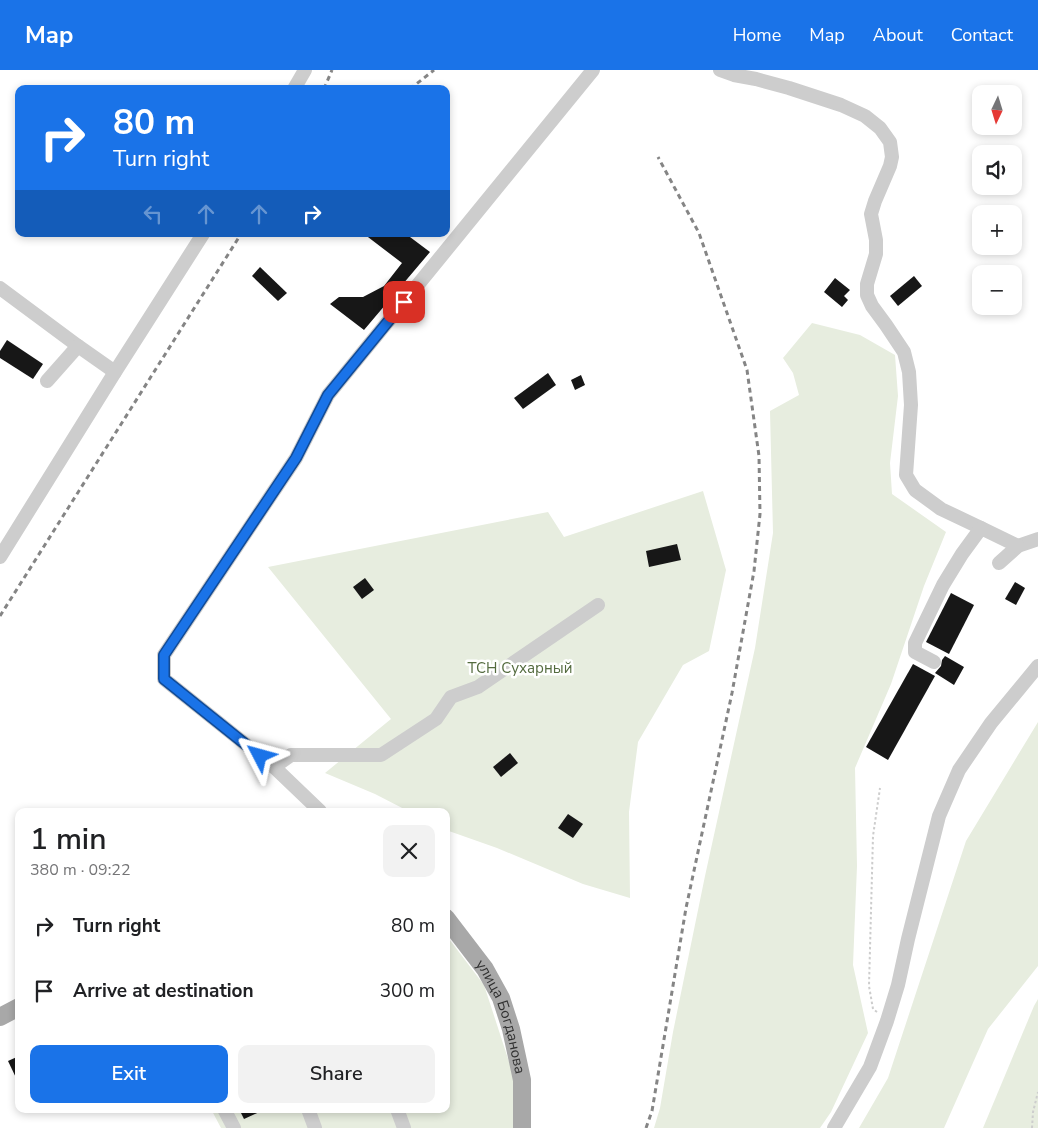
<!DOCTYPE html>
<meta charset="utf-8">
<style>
body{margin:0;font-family:"Nunito Sans",sans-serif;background:#f2f2f2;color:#202124;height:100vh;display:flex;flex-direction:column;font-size:19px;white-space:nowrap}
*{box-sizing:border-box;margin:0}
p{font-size:16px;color:#757577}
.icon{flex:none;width:28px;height:28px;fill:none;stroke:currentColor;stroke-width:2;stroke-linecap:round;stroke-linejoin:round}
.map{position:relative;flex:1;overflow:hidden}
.drawer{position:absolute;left:15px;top:738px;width:435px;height:305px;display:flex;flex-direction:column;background:#fff;border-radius:10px;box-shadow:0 2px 8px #0003}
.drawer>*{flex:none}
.guide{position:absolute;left:15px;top:15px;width:435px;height:152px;border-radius:10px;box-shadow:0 2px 8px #0003;background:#1a73e8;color:#fff;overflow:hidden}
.needle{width:32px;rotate:184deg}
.fabs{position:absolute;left:972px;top:15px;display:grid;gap:10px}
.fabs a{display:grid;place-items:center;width:50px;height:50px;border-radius:10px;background:#fff;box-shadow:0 2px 8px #0003;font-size:25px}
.pin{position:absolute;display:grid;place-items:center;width:42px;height:42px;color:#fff;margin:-21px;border-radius:10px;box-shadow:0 2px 8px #0006}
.me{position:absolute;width:55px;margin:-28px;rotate:309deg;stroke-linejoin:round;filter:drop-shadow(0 0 4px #0008)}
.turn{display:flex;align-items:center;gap:18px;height:105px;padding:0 15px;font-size:22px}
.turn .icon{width:65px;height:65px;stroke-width:2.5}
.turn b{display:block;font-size:35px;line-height:42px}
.lanes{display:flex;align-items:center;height:48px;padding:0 15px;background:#0003;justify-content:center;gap:25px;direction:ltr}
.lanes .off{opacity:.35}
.round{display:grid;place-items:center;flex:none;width:52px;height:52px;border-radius:10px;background:#f2f2f2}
.head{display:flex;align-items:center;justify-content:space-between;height:85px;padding:0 15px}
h1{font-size:30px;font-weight:600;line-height:38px}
.cta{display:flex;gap:10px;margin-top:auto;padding:10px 15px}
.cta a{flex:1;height:58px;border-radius:10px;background:#1a73e8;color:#fff;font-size:20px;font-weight:600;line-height:58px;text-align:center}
.cta a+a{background:#f2f2f2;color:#202124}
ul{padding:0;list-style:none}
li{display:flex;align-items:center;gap:15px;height:65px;padding:0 15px}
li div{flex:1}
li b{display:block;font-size:19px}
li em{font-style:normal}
header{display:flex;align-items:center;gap:30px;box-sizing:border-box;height:70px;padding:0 25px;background:#1a73e8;color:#fff}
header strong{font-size:24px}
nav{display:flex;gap:28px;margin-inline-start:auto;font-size:18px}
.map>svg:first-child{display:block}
.green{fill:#e7eddf}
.building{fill:#171717}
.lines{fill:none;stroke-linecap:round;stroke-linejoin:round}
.path{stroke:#cdcdcd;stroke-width:2;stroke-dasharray:2.5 2.5;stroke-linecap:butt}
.minor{stroke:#cdcdcd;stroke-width:14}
.major{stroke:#a8a8a8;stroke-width:18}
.rail{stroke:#858585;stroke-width:3;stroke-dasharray:5 4;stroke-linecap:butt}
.route-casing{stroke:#114b97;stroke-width:12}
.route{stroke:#1a73e8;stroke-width:9}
.labels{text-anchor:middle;stroke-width:5;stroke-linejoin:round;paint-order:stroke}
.park-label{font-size:15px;fill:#546b3f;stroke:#fff}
.street-label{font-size:15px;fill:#303030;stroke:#fff}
</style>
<header>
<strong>Map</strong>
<nav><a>Home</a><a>Map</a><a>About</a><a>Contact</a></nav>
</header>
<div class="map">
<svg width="1038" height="1058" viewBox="0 0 1038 1058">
<rect width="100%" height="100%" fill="#fff"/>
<!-- green -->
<g class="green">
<polygon points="812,253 860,265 895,285 898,326 890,393 892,424 946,462 924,516 891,614 855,698 857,796 853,895 868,963 831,1042 820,1058 654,1058 660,1038 673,962 705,806 755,578 773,463 770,341 799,325 793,303 783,288"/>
<polygon points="703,421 726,500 709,581 683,595 638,672 629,742 630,828 583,814 497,778 446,760 446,741 408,741 375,724 325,703 391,649 268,497 548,442 564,467"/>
<polygon points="1038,652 1038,896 988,959 944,1058 859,1058 888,1008 966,771"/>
<polygon points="446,865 484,915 515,1010 514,1058 221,1058 211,1039 446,1039"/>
<polygon points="1038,929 1038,1058 983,1058 1034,936"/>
</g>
<!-- building -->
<g class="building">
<polygon points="364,164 406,164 430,182 364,260 330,234 339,227 363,227 384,216 402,193"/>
<polygon points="260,197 287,223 278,231 252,206"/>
<polygon points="914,206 922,216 898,236 890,226"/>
<polygon points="835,208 850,220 844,226 848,230 842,237 824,222"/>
<polygon points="7,270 43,294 33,309 0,288 0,281"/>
<polygon points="548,303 556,315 523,339 514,328"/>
<polygon points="581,305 585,315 575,320 571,310"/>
<polygon points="677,474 681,490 649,497 646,481"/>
<polygon points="365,508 374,520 362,529 353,517"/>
<polygon points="1015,512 1025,518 1016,535 1005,529"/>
<polygon points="951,523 974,535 949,584 926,572"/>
<polygon points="945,586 964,597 954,615 935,603 941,596 942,590"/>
<polygon points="913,594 935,606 888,690 866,677"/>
<polygon points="510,683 518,693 501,707 493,697"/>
<polygon points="568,744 583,754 573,768 558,758"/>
<polygon points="19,986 19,1014 8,991"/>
<polygon points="239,1039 266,1039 244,1049"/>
</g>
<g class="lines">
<!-- path -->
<g class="path">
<polyline points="877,942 873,939 869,916 873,766 880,718"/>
<polyline points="1032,1058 1033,1042 1038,1022"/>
</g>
<!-- minor -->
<g class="minor">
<polyline points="720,0 734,5 756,9 789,18 841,35 865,46 880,58 890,72 892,87 890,96 875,131 871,144 876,170 876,184 867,214 867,225 872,236 886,255 904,282 909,302 911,335 906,405 915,420 941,439 981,458"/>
<polyline points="294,19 305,0"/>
<polyline points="0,218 78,276"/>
<polyline points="47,311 78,276 115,302"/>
<polyline points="0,487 115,302 203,164"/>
<polyline points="999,493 1018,476 1038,469"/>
<polyline points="934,592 915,582 915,573 943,515 962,484 981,458 1018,476"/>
<polyline points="274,697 291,685 381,685 436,649 451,627 478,617 598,535"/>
<polyline points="320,741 274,697 164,609 164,585 296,388 328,325 593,0"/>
<polyline points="224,1039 234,1058"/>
<polyline points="308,1039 315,1058"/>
<polyline points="397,1039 404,1058"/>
<polyline points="834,1058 870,997 887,951 898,915 908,869 939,746 959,700 991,653 1038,596"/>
</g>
<!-- major -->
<g class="major">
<path id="s1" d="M 446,848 L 485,899 L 501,928 L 511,959 L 522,1010 L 522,1058"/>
<polyline points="0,947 19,937"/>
</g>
<!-- rail -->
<g class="rail">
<polyline points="324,19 332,0"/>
<polyline points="410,19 434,0"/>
<polyline points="0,546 241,164"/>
<polyline points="646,1058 652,1041 686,838 732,623 754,501 760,444 759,386 747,300 699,163 658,87"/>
</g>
</g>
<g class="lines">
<!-- route casing -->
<g class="route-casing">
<polyline id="route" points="260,686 164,609 164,585 296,388 328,325 404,232"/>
</g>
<!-- route -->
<use href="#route" class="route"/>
</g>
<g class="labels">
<!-- park labels -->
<g class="park-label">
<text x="520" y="603">ТСН Сухарный</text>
</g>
<!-- street labels -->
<g class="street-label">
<text dy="5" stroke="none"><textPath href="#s1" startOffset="115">улица Богданова</textPath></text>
</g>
</g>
</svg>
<div class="fabs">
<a><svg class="needle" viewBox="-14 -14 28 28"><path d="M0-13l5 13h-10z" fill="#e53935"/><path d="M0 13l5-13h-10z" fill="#757577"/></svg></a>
<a><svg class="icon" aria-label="sound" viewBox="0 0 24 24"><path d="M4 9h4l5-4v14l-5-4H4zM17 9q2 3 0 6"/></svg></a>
<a>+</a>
<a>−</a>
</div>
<div class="pin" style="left:404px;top:232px;background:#d93025"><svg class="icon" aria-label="arrive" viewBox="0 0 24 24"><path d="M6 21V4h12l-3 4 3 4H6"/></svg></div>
<svg class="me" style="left:260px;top:686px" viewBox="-20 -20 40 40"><path d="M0-17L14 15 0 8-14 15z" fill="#1a73e8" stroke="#fff" stroke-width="4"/></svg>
<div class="guide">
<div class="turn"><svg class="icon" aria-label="right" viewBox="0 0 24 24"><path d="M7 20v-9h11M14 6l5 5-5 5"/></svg><div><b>80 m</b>Turn right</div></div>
<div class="lanes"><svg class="icon off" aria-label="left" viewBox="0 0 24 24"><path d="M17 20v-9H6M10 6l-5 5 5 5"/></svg><svg class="icon off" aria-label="ahead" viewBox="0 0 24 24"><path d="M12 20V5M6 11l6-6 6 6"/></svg><svg class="icon off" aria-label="ahead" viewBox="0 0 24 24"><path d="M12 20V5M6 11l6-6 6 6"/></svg><svg class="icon" aria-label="right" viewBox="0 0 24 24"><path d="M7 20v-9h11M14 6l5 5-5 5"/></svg></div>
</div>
<section class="drawer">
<div class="head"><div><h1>1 min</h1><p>380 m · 09:22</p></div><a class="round"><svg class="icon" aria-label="close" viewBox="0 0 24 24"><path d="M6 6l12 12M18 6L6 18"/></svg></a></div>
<ul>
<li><svg class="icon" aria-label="right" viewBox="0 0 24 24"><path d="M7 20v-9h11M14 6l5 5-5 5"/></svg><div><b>Turn right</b></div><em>80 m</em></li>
<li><svg class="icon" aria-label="arrive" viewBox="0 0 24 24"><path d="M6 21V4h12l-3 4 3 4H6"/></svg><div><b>Arrive at destination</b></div><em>300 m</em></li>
</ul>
<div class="cta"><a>Exit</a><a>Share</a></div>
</section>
</div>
